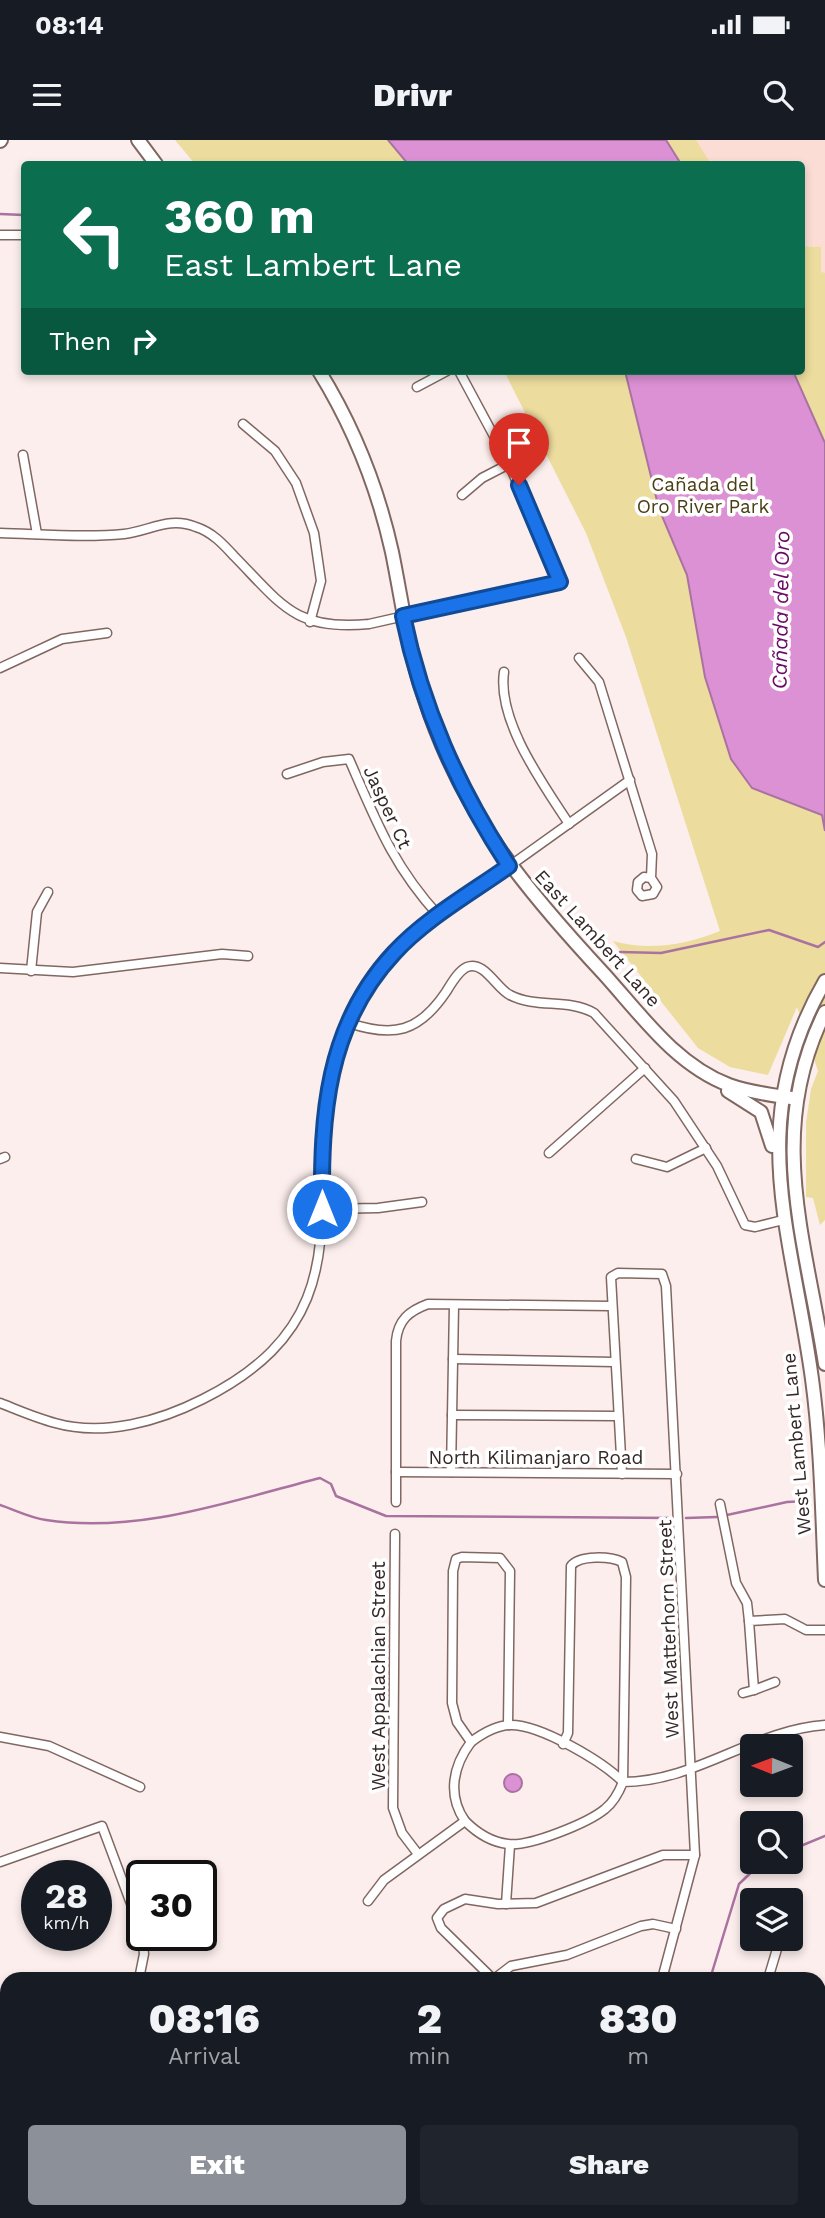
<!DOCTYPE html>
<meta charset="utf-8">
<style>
body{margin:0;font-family:"Work Sans",sans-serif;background:#20242c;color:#f1f3f6;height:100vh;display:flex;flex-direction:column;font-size:26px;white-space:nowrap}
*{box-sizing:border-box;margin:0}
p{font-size:23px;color:#9ea1a6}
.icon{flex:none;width:38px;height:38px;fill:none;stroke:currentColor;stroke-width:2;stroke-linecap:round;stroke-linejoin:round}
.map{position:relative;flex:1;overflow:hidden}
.drawer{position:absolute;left:0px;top:1832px;width:826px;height:247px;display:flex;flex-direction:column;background:#171b24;border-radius:21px 21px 0 0;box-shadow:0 4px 10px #0003}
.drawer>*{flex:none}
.hud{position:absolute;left:21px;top:21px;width:784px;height:214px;border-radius:7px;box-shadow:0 4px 10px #0003;background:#0b6e4f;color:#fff;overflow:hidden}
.needle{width:46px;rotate:271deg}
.controls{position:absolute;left:740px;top:1594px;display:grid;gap:14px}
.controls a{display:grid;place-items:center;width:63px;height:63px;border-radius:7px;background:#171b24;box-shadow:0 4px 10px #0003;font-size:35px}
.speed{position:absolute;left:21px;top:1720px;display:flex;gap:14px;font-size:35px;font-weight:700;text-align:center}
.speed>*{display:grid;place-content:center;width:91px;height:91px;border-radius:50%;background:#171b24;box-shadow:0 4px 10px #0003;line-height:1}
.speed small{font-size:18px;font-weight:400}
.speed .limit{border:4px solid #111;border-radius:10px;background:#fff;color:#111}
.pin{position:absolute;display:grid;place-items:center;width:60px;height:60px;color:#fff;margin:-72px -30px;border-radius:50% 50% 50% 0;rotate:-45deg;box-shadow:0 0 7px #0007}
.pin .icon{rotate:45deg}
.me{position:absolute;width:77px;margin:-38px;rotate:0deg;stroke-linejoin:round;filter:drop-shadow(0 0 5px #0008)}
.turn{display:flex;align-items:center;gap:24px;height:147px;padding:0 28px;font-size:32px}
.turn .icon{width:91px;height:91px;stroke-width:2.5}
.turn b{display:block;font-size:49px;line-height:60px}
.then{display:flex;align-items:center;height:66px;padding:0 28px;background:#0003;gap:14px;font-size:26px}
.eta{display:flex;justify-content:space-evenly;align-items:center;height:119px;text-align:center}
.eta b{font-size:42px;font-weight:800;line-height:49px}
.cta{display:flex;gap:14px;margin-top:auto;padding:14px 28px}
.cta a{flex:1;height:80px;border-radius:7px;background:#8c9099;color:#fff;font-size:28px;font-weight:800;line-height:80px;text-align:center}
.cta a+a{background:#20242c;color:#f1f3f6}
.status{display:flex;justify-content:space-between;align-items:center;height:49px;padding:0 35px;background:#171b24;direction:ltr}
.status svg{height:19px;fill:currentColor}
header{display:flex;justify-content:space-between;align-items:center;height:91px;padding:0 28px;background:#171b24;font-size:32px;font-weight:800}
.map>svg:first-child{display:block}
.built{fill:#fcddd6}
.green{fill:#ecdc9e}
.water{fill:#dd91d5;stroke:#aa72a0;stroke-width:2}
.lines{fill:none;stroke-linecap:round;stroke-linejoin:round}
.stream{stroke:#aa72a0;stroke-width:2.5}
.street-casing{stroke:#816761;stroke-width:11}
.secondary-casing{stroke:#816761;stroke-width:16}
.street{stroke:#fff;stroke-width:8}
.secondary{stroke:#fff;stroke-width:12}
.route-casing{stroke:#114b97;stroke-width:18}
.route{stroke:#1a73e8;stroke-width:12}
.labels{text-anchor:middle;stroke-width:7;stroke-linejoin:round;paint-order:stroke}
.park-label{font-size:19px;fill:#4a3f13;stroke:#fff}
.street-label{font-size:19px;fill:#342826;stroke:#fff}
.water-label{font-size:21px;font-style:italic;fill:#680a64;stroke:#fff}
</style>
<div class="status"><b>08:14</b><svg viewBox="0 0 49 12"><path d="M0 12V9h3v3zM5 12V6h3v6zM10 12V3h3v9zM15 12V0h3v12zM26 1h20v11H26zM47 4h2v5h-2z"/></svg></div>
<header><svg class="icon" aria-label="menu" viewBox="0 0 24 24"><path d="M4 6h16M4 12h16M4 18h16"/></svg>Drivr<svg class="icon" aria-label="search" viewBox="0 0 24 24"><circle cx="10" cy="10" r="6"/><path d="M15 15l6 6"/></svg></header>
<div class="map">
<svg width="825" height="2078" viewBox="0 0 825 2078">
<rect width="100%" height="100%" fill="#fbeeec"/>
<!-- built -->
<polygon class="built" points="688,0 825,0 825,261 815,106 802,106 802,24 704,24"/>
<!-- green -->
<g class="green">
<polygon points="175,0 696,0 711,24 195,24"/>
<path d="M 802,106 L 821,107 L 821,132 L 825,133 L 825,1080 L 820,1085 L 813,1058 L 806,1057 L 806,983 L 811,949 L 818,931 L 797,867 L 768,935 L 730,927 L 698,908 L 613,801 C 648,811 686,805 720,791 L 626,497 L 586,393 L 504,231 L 802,231 Z"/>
</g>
<!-- water -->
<g class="water">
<polygon points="388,0 666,0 681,24 408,24"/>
<polygon points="625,231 793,231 825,303 825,691 822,675 752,648 731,619 705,537 687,435 659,369"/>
<circle cx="513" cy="1643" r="9"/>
</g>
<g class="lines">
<!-- stream -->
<g class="stream">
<polyline points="0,74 24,75"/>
<polyline points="620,812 661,813 769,790 818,807 825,802"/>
<path d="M 0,1365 C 15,1370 30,1378 46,1380 C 139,1394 230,1361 320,1338 L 331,1344 L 336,1356 L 386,1376 L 673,1378"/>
<polyline points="727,1375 787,1362 808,1361"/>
<polyline points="686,1378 717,1377"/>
<polyline points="791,1710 825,1696"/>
<polyline points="710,1839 739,1744 762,1722"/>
<polyline points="658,2078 661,2072"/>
</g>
<!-- street casing -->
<g class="street-casing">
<g id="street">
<polyline points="0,95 24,95"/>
<polyline points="417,247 447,231"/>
<polyline points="243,284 275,311 296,343 314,393 321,441 310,482"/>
<polyline points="23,315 37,394"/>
<polyline points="462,355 482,338 509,324"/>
<path d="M 0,393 C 40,394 83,398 124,394 C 150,391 169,376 196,387 C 212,392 223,404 234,416 C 282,465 295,491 369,484 L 560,441 L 509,324 L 459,231"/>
<polyline points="579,518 599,542 652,714 651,738 657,747 653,754 642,756 637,750 638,742 644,737 651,738"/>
<polyline points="0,528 62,499 107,493"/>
<path d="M 504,532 C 497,581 543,644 569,684"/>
<path d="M 287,634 L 323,622 L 349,619 C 376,681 393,726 439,776"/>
<polyline points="0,828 73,832 222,814 248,816"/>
<polyline points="31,831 37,772 48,752"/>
<path d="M 349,883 C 394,898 419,892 446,852 C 451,844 458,831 467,827 C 484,820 497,849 510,855 C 537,869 567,858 594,873 L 674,961 L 717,1026 L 745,1085 L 755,1087 L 783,1080"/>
<polyline points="549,1013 645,928"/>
<polyline points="0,1019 5,1017"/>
<polyline points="636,1019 667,1027 706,1008"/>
<polyline points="322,1069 378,1068 422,1062"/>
<polyline points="453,1219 614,1222"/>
<path d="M 0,1263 C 18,1270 36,1278 55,1283 C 104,1297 160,1281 203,1259 C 396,1162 276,1020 353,873 C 363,854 379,828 395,812 C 421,787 453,766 483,745 C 532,710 581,675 630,640"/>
<polyline points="452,1275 617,1276"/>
<polyline points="396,1332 677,1334"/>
<polyline points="451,1332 454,1165"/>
<polyline points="622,1334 611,1137 618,1133 662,1134 666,1146 695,1715 662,1839"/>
<path d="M 396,1362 L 396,1201 C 398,1180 409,1171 428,1164 L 611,1166"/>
<polyline points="720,1364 736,1443 747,1463 749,1481"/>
<polyline points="395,1394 393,1668 402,1693 418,1714"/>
<polyline points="754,1550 775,1542"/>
<polyline points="743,1553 754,1550 749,1481 785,1479 806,1490 825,1490"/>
<polyline points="0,1597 49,1606 140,1647"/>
<path d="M 471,1602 C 483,1593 496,1585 511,1585 C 541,1585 602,1621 623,1642"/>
<path d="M 563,1604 L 568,1593 L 571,1426 C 579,1415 610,1416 622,1422 L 626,1437 L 623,1642"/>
<path d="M 465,1681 C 447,1655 453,1626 471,1602 L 457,1582 L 452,1563 L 453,1431 L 456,1419 L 462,1417 L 500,1418 L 510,1431 L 508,1585"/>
<polyline points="0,1722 102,1686 142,1793"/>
<path d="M 368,1761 L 384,1740 L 465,1681 C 477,1693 490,1702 508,1704 C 529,1707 588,1683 605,1669 C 614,1662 619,1652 623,1642 C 696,1642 753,1590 825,1585"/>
<polyline points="506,1764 510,1705"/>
<polyline points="139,1839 144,1814 142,1796"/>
<polyline points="493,1839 441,1788 437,1778 444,1769 465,1759 498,1764 536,1763 663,1715 695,1715"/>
<polyline points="494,1839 511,1826 567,1815 641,1786 653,1784 676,1789"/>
<polyline points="768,1839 777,1809"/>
<polyline points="819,1904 825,1902"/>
<polyline points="0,1925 7,1924"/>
<polyline points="819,1943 825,1960"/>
<polyline points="743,2072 747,2078"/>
<polyline points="444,2078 489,2072"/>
</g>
</g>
<!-- secondary casing -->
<g class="secondary-casing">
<g id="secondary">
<polyline points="138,0 156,24"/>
<polyline points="0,1 1,0"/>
<path d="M 319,231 C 353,286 378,349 392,412 C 402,461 408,510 424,557 C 461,672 523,747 604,834 C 641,875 676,925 729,945 C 751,953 774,955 797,959"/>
<path d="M 825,841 C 743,982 792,1092 812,1239 C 821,1305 822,1373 825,1440"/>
<path d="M 825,872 C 765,992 806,1101 825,1224"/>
<polyline points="728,951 761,972 772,1006"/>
</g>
</g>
<!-- street -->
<use href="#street" class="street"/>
<!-- secondary -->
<use href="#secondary" class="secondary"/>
</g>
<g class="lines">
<!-- route casing -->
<g class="route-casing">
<path id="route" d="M 322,1069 C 321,976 326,886 394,813 C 425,779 471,753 509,726 C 458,648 422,568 403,476 L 560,442 L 519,345"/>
</g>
<!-- route -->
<use href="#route" class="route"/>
</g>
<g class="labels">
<!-- park labels -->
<g class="park-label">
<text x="703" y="351">Cañada del<tspan x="703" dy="22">Oro River Park</tspan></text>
</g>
<!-- street labels -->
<g class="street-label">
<text transform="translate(388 667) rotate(65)" y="7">Jasper Ct</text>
<text transform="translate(598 798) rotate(48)" y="7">East Lambert Lane</text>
<text transform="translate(796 1304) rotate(-95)" y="7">West Lambert Lane</text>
<text x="536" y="1324">North Kilimanjaro Road</text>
<text transform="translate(668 1489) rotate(-92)" y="7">West Matterhorn Street</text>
<text transform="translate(378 1536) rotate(-90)" y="7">West Appalachian Street</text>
</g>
<!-- water labels -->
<g class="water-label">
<text transform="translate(781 470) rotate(-89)" y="7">Cañada del Oro</text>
</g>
</g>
</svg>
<div class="controls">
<a><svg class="needle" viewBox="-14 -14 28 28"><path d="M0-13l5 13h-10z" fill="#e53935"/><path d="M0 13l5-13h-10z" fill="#9ea1a6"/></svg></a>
<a><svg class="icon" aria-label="search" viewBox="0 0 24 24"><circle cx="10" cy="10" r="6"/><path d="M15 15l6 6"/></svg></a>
<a><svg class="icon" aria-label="layers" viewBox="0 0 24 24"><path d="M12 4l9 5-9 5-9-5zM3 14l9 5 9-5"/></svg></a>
</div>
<div class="speed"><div>28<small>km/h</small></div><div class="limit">30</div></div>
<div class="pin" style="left:519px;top:345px;background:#d93025"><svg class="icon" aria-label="arrive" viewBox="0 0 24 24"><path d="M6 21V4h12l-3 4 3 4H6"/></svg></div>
<svg class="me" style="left:322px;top:1069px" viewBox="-20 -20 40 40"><circle r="17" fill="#1a73e8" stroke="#fff" stroke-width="3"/><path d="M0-11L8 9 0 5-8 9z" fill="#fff"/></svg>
<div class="hud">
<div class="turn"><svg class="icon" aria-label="left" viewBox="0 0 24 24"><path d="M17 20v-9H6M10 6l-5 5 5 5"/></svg><div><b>360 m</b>East Lambert Lane</div></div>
<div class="then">Then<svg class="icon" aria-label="right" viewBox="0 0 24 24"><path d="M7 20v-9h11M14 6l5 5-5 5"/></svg></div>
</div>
<section class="drawer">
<div class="eta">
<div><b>08:16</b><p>Arrival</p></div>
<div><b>2</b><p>min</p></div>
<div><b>830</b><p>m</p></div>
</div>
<div class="cta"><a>Exit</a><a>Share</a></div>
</section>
</div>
